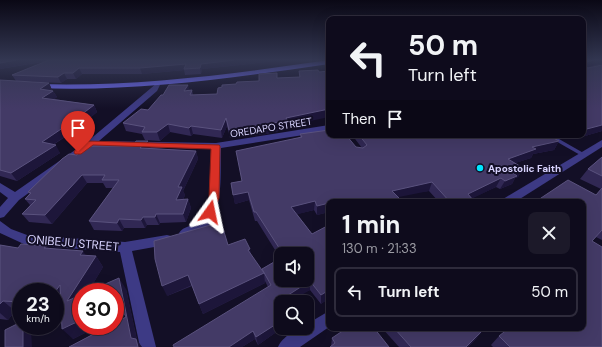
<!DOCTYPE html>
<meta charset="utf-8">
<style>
body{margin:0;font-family:"DM Sans",sans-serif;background:#1c1929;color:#f1f3f6;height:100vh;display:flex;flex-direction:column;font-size:15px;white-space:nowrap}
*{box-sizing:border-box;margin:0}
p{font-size:13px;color:#9b9ba3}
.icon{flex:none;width:22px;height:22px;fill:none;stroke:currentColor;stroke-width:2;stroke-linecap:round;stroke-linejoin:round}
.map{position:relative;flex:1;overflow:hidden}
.sheet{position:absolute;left:326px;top:199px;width:260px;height:132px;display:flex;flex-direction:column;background:#0e0b1c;border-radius:8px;box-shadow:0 4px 16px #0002,0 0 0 1px #2e2b3b}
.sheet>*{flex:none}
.top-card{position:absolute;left:326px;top:16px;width:260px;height:122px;border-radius:8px;box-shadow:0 4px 16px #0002,0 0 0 1px #2e2b3b;background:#0e0b1c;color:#f1f3f6;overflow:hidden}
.buttons{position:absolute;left:274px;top:247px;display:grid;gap:8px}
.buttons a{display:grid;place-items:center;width:40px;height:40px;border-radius:8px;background:#0e0b1c;box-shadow:0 4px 16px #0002,0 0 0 1px #2e2b3b;font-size:20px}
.speed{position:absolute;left:12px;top:283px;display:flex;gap:8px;font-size:20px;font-weight:700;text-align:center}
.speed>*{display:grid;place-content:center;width:52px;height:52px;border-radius:50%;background:#0e0b1c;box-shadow:0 4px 16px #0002,0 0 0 1px #2e2b3b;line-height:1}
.speed small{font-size:10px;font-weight:400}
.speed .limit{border:6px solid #d22;background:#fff;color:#111}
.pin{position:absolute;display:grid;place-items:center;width:34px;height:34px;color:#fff;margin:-41px -17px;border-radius:50% 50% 50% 0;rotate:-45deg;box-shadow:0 0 4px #0007}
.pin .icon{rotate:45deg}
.me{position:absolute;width:44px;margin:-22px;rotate:12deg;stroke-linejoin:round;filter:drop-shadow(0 0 3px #0008)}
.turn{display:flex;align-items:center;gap:14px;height:84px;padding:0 16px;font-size:18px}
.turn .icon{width:52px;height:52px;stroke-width:2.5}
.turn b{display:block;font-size:28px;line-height:34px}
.then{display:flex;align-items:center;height:38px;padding:0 16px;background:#0003;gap:8px;font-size:15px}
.round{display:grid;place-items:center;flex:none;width:42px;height:42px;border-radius:8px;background:#1c1929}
.head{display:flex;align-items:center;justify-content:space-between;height:68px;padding:0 16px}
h1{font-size:24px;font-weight:700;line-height:30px}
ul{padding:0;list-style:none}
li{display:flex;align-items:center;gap:12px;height:50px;margin:0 8px 6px;padding:0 8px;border:2px solid #2e2b3b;border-radius:8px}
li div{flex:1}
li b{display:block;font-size:15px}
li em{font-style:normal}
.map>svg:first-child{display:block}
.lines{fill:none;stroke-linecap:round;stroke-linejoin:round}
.service{fill:#3d3a85;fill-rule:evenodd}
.minor{fill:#3d3a85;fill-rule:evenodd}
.secondary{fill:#6f6bff;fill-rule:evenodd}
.wall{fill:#312854;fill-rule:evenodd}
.shaded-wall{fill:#1d163a}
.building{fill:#433a66;stroke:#5a527e}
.route{fill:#d93025;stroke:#8d1f18}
.poi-dot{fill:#00e5ff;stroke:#130f26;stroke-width:1.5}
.labels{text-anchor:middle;stroke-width:4;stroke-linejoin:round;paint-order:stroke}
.street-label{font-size:10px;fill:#d9d4ff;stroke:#130f26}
.poi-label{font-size:10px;font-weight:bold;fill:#d9d4ff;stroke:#130f26;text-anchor:start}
.near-street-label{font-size:12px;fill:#d9d4ff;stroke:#130f26}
</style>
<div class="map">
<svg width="602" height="347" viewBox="0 0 602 347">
<rect width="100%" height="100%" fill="#130f26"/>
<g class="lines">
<!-- service -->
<polygon class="service" points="545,135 552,135 587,155 584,157 582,156"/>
<!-- minor -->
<g class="minor">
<path d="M 157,83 L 160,85 L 157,91 L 99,141 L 216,143 L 329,125 L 329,131 L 221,148 C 220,171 224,209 207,227 C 202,233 192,235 185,238 L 181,236 L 179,233 C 183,226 194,226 200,220 C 213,205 211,168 211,149 L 93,146 L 19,200 L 4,217 L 0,218 L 0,207 L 8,198 L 0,192 L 0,183 L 15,192 L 88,141 Z"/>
<polygon points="602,140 602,147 515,202 502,202 503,199"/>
<polygon points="0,221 11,229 27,235 125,242 167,235 171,236 173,240 171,244 132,251 156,347 140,347 120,252 26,245 0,233"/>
<path d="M 329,311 L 329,327 L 300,347 L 278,347 C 282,337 297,328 307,328 L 307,324 Z"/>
</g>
<!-- secondary -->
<path class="secondary" d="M 329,60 L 329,64 C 232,78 136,92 37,88 L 34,86 L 37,84 C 136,87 232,74 329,60 Z"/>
</g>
<!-- wall -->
<g class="wall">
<polygon points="0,60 285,60 202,69 201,74 185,75 184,70 142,74 82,74 76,79 67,79 61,83 16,81 12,75 48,61 0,69"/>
<polygon points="583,60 602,60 602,64 587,68 602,131 578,138 573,135 583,135"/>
<polygon points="318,70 287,126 287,129 266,134 240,137 230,138 227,126 222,138 193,134 191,136 170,132 160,141 145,140 142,134 126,131 123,123 148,110 163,95 192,90 193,95 217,94 222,87 236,84 277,78 299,77 299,71"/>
<polygon points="0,80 49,83 52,90 51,90 53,91 57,97 54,99 94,105 97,112 77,129 53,145 60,153 17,181 0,176"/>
<path d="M 300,134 L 356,147 L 362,148 L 352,135 L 548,135 L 559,141 L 554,150 L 533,154 L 531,158 L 515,163 L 523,168 L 518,177 L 515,178 L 512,184 L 500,189 L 496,187 L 472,198 L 473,200 L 472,202 L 439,202 L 429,191 L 329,202 L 329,212 L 317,215 L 314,210 L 297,214 L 312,234 L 329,225 L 329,298 L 321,304 L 310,290 L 281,302 L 281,328 L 282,328 L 258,345 L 255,339 L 242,347 L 268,287 L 265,281 L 265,283 L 203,314 L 192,286 L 167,296 L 228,245 L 251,255 L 262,270 L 262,269 L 280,258 L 257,221 L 255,221 L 249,200 L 235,204 L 231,183 L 242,181 L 236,151 L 300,138 ZM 281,254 L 307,254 L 281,280 Z"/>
<polygon points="148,141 150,148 196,151 198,159 183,191 185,195 183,200 188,199 191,208 186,222 160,223 159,225 147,225 145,228 124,228 122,231 94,230 89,221 113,188 106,188 103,183 87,183 52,224 29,222 22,214 30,205 25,199 29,194 28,192 77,155 133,146"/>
<polygon points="602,157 602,240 596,237 592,241 602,347 493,347 491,345 499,336 583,328 596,195 601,189 580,179 588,169"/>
<polygon points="0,245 18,248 47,246 49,249 86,255 96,256 103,267 88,292 126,289 137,340 69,347 126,317 124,314 115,318 115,292 81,326 99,326 73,339 61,307 57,314 55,313 55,292 21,292 21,311 15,311 8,320 0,319"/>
<polygon points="382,328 481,328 483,330 476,339 468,347 399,347"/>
<polygon points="332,338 389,347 331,346"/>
</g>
<!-- shaded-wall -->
<g class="shaded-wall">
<polygon points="16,60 51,60 0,69 0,63"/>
<polygon points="234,60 285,60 202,69 201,74 200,68 201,64"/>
<polygon points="594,60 602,60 602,63 583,69 586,62"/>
<polygon points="186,64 184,69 184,70 142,74 140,68"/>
<polygon points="79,68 82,74 76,79 73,73"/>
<polygon points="64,73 67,79 61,83 58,77"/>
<polygon points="49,83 52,90 44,96 40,89"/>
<polygon points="188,85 190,92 184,91"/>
<polygon points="53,91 57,97 46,105 42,98"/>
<polygon points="94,105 97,112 77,129 46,149 42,142"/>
<polygon points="329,109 329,117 287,126 287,129 266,134 240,137 239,129 286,118"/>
<polygon points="226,118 227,126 222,138 221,130"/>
<polygon points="168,124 170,132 160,141 157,132"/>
<polygon points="602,124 602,131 578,138 580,135 583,135 583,130"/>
<polygon points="191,126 193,134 191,136 189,128"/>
<polygon points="148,141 151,149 140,148"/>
<polygon points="559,141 554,150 533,154 531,158 503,167 508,159 532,147"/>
<polygon points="56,145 60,153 17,181 11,173"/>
<polygon points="196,151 198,159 183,191 185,195 179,208 176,200 178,187"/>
<polygon points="523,168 518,177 515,178 512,184 500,189 505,181 513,173"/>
<polygon points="82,175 87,183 52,224 45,215"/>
<polygon points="501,178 496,187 465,202 473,200 472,202 463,202 468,194"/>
<polygon points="432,182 429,191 389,199 392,191"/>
<polygon points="248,192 249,200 235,204 233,195"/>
<polygon points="188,199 191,208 186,222 183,214"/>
<polygon points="315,201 314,210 291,216 291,207"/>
<polygon points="329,203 329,212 317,215 317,206"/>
<polygon points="156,214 160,223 159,225 155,217"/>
<polygon points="143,217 147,225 145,228 141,220"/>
<polygon points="119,219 124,228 122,231 117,223"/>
<polygon points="47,246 56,256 44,248"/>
<polygon points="250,249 252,259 248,250"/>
<polygon points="83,251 90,262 80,255"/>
<polygon points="96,256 103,267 88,292 81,292 81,303 67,301"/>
<polygon points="264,273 265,283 203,314 199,304"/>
<polygon points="188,275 192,285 167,296 162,286"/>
<polygon points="119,278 126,289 137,340 142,347 138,347 131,338 126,313 115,318 115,305"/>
<polygon points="310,281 310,290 290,302 282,302 282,299"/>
<polygon points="60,285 69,295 57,314 55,312 55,292"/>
<polygon points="329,290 329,298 321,304 321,295"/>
<polygon points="3,301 15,311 8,320 0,313 0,304"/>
<polygon points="81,320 81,326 99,326 73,339 62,329"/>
<polygon points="281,321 281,328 282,328 258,345 256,337"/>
<polygon points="23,326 28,326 31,329 32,347 23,347"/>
<polygon points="483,330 476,339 468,347 466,347"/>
<polygon points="253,331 255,339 242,347 229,347"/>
</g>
<!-- building -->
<g class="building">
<polygon points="0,60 16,60 0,63"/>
<polygon points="49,60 234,60 201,64 200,68 184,69 186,64 140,68 79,68 73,73 64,73 58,77 12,75"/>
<polygon points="583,60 594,60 586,62 586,67 588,68 602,65 602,125 583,130"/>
<polygon points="318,70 319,72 329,71 329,109 286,118 287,120 265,125 239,129 229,130 226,118 221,130 191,126 189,128 168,124 157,132 142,132 145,127 123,123 141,109 148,110 161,95 163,95 169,85 188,85 184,91 192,90 190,95 217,94 218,88 222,87 222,85 236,84 237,82 259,81 259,74 277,73 277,78 300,77 299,71"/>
<polygon points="0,80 49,83 40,89 53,91 42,98 94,105 73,121 42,142 56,145 11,173 0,170"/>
<polygon points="329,130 329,135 346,135 356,147 363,148 367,145 359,135 548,135 559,141 532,147 536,149 508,159 523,168 513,173 517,176 505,181 501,178 468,194 473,200 463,202 450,202 432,182 392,191 403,202 329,202 329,203 317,206 315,201 291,207 312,234 329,225 329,290 321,295 310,281 282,299 284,302 281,302 281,321 256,337 253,331 229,347 174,347 173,345 271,285 262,269 281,258 281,280 307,280 307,254 283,254 256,212 254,212 248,192 233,195 231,183 242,181 236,151 302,137 300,134"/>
<polygon points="136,141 148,141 140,148 196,151 178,187 182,187 176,200 188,199 183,214 156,214 155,217 143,217 141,220 119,219 117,223 89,221 119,180 102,180 105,175 82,175 45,215 22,214 36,200 25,199 31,193 28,192 62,159 69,154 77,155 85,146 133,146"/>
<polygon points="602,157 602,176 588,169"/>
<polygon points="568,180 596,195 602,188 602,230 592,241 602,247 602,347 510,347 499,336 509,328 583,328 583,202 536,202 541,198"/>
<polygon points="221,222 228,245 245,239 250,249 248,250 264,273 199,304 188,275 162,286 155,259 154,241"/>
<polygon points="21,244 47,246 44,248 83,251 80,255 96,256 67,301 81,295 81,320 62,329 60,285 55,292 21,292 21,302 3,301 0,304 0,245 18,248"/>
<polygon points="119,278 131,338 136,339 138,347 69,347 109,326 115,326 115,323 126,317 119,303 115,305 115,292 87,292"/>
<polygon points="21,322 21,326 23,326 23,347 5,347 5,330"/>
<polygon points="347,328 374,328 389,347 330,347 335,343 332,338"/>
<polygon points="394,328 481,328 483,330 466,347 411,347"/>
</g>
<!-- sky -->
<linearGradient id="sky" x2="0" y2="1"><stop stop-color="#0a0815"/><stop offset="0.55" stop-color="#333752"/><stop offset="1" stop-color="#333752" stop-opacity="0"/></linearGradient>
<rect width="602" height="109" fill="url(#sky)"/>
<!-- route -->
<polygon class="route" points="88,141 219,145 220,146 219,198 213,214 206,214 205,212 209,198 211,149 93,145 81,154 75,154 74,152 75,150"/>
<!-- markers -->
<circle class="poi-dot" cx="480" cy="168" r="4"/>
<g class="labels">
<!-- street labels -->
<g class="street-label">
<text transform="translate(271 127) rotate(-9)" y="4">OREDAPO STREET</text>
</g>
<!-- poi labels -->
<g class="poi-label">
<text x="488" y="172">Apostolic Faith</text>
</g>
<!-- near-street labels -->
<g class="near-street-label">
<text transform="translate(73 243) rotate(5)" y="4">ONIBEJU STREET</text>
</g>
</g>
</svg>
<div class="buttons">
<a><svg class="icon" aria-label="sound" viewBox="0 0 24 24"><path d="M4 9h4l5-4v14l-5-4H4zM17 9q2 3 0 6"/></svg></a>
<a><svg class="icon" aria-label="search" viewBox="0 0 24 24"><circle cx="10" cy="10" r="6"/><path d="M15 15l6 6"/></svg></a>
</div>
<div class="speed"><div>23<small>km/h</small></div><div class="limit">30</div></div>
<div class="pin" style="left:78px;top:152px;background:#d93025"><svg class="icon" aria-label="arrive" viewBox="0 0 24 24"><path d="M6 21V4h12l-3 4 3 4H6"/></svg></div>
<svg class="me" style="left:210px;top:212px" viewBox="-20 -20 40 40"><path d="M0-17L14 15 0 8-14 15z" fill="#d93025" stroke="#fff" stroke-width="4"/></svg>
<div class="top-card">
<div class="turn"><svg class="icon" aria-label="left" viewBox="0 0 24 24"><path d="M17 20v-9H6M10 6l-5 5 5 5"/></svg><div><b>50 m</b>Turn left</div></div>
<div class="then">Then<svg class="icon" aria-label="arrive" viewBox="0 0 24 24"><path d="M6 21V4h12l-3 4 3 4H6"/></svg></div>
</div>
<section class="sheet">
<div class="head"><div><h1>1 min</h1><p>130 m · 21:33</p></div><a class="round"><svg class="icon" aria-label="close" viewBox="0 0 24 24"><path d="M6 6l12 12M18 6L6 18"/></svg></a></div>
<ul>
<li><svg class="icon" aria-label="left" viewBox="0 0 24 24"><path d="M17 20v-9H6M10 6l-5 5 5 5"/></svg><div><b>Turn left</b></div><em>50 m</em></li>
</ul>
</section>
</div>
